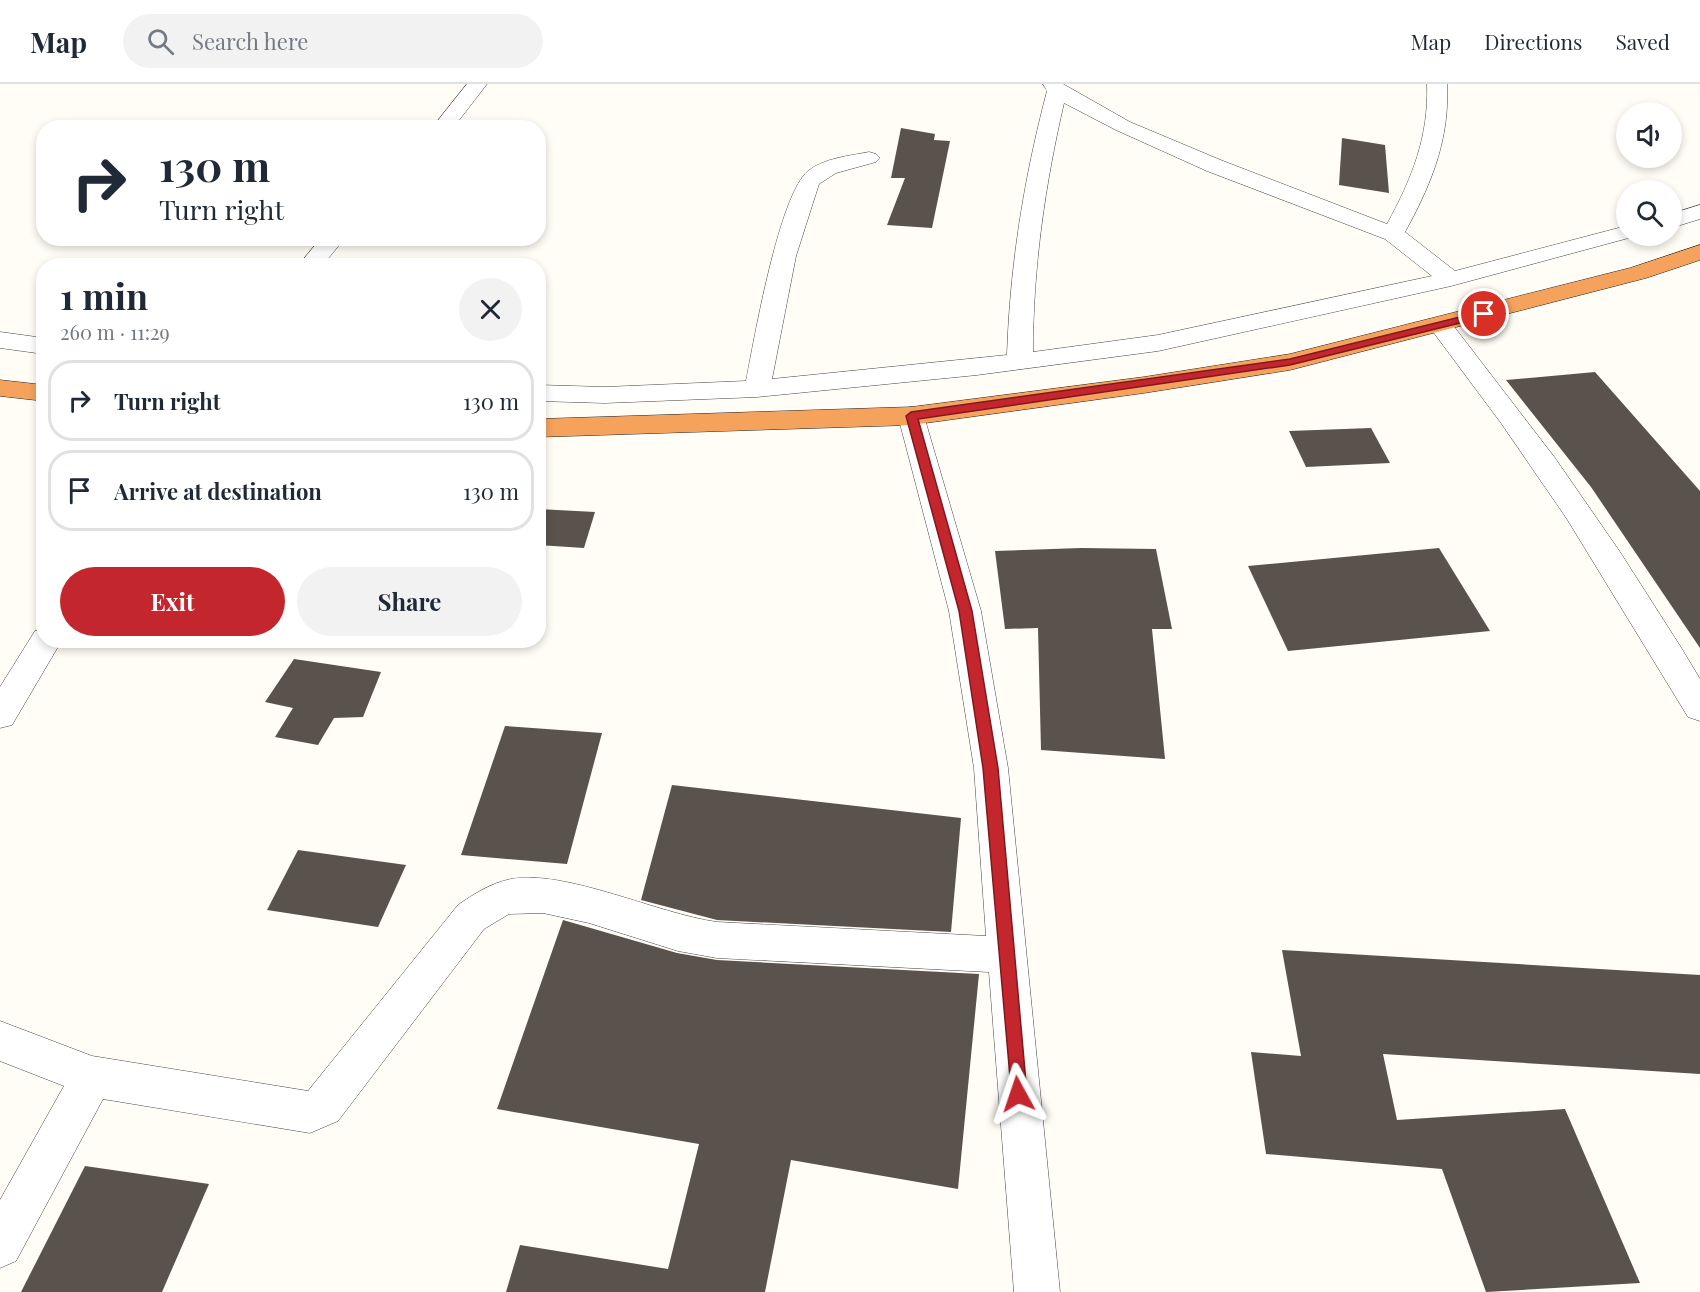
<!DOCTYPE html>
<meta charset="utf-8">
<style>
body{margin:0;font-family:"Playfair Display",serif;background:#f2f2f3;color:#1f2937;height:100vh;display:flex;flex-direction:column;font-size:22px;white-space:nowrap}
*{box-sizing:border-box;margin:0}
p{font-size:20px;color:#747a83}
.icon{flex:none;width:33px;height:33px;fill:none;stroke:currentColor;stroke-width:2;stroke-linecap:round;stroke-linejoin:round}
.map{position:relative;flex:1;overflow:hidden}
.sheet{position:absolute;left:36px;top:174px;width:510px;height:390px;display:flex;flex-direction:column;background:#fff;border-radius:24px;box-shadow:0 3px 9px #0003}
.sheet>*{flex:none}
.top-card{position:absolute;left:36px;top:36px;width:510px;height:126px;border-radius:24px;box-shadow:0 3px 9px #0003;background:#fff;color:#1f2937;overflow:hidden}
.controls{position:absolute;left:1616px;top:18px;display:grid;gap:12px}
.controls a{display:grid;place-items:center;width:66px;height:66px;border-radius:50%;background:#fff;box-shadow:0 3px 9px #0003;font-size:30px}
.pin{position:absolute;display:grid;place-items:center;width:51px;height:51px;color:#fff;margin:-26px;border:3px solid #fff;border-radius:50%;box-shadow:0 2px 6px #0007}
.me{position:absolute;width:66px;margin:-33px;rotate:355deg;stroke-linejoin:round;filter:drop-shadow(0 0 4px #0008)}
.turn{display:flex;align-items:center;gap:21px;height:126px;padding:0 24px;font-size:27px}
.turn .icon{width:78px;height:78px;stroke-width:2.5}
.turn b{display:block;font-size:42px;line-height:51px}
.round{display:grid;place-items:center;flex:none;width:63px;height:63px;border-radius:32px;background:#f2f2f3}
.overview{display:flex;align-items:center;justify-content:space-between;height:102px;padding:0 24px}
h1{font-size:36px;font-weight:700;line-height:45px}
.cta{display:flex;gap:12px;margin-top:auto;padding:12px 24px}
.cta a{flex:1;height:69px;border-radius:36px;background:#c4262e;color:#fff;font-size:24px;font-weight:700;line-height:69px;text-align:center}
.cta a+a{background:#f2f2f3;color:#1f2937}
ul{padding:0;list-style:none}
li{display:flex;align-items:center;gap:18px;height:81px;margin:0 12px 9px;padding:0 12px;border:3px solid #e0e1e3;border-radius:24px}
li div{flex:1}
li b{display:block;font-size:22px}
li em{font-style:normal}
header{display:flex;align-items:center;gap:36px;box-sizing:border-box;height:84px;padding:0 30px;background:#fff;border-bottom:2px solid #e0e1e3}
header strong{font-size:28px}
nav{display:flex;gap:33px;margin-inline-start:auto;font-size:21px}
.search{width:420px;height:54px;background:#f2f2f3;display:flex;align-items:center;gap:15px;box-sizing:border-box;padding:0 21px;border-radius:33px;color:#747a83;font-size:22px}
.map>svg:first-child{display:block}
.building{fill:#5a524d}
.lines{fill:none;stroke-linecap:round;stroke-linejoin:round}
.minor-casing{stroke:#444;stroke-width:1}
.highway-casing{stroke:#222;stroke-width:1}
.minor{fill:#fff;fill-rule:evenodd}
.highway{fill:#f5a25d;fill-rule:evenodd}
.route{fill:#c4262e;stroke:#7f191e;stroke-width:1.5}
</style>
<header>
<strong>Map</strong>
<div class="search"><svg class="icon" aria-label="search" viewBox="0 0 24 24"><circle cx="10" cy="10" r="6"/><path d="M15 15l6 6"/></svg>Search here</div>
<nav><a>Map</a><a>Directions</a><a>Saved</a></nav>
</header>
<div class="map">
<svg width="1700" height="1208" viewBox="0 0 1700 1208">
<rect width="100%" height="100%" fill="#fffdf5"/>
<!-- building -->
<g class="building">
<polygon points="901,44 935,50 934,56 950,57 932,144 887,141 905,94 891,94"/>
<polygon points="1342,54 1385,61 1389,109 1339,101"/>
<polygon points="1595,288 1700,407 1700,564 1591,403 1506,296"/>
<polygon points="1371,344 1390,379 1306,383 1289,347"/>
<polygon points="538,425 595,428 584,464 538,461"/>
<polygon points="1081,464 1156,465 1172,545 1152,545 1165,675 1041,666 1038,544 1005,545 995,467"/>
<polygon points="1439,464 1490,547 1288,567 1248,482"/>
<polygon points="294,575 381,588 363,633 334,634 318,661 275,653 293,624 265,618"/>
<polygon points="505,642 602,649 567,780 461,771"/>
<polygon points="672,701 961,734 951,848 717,836 641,816"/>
<polygon points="298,766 406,781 378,843 267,826"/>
<polygon points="563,836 677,869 717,876 979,890 958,1105 791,1076 765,1208 506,1208 520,1161 668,1185 699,1060 497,1025"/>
<polygon points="1282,866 1700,891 1700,990 1383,970 1397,1036 1565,1025 1640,1199 1486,1208 1442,1085 1266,1070 1251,968 1301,972"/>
<polygon points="85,1082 209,1100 162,1208 21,1208"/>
</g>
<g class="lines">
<!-- minor casing -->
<g class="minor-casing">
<g id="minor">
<polygon points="467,0 487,0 453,44 432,44"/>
<path d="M 1043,0 L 1063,0 L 1130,38 L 1223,77 L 1387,140 C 1412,95 1429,52 1427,0 L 1447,0 C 1450,55 1431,101 1405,148 L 1455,187 L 1626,142 L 1626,152 L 1636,152 L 1451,202 L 1158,267 L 977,291 L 757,313 L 605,319 L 538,317 L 538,301 L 605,303 L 746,297 C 754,256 779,111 808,87 C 824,74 849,72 869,68 L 876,70 L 880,74 L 876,78 L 836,89 L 819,100 L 796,172 L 772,295 L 1007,271 C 1010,181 1024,94 1047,7 ZM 1064,19 L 1116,46 L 1207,87 L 1385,155 L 1432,192 L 1158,251 L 1033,268 C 1033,184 1045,101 1064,19 Z"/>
<polygon points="1700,121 1700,135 1671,144 1671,130"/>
<polygon points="321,154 345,154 322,182 298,182"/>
<polygon points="1440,234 1449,236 1555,374 1620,468 1682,565 1700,595 1700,637 1688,633 1567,435 1501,339 1428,241 1431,236"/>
<polygon points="0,248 44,254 44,270 0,264"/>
<path d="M 911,323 L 921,326 L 924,332 L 981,527 L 1008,684 L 1060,1208 L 1014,1208 L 989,888 L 717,874 L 678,867 L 589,839 L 543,829 L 509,830 L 484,845 L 338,1037 L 310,1049 L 103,1015 L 16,1177 L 0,1184 L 0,1116 L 64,1002 L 0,977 L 0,937 L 92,972 L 308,1007 L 458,821 C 474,810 491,799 511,795 C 565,785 658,830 717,838 L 986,852 L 974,684 L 949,527 L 898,332 L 901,326 Z"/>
<polygon points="44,545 44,556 62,556 12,641 0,644 0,603 35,547"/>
</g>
</g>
<!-- highway casing -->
<g class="highway-casing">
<g id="highway">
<polygon points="1700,161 1700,176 1646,194 1290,286 1144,309 911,341 538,353 538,335 911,323 1144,293 1290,270 1630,184"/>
<polygon points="0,296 44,301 44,317 0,312"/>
</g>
</g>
<!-- minor -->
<use href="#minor" class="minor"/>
<!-- highway -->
<use href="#highway" class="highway"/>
</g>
<!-- route -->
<polygon class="route" points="1484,227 1489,230 1488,232 1290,281 918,335 972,527 998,684 1027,1010 1025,1016 1018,1018 1012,1016 983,684 959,527 906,332 911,328 1290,275"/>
</svg>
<div class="controls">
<a><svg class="icon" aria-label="sound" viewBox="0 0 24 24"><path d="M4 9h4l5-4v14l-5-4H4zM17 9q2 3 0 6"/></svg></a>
<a><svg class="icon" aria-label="search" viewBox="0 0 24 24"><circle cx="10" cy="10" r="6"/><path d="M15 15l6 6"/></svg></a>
</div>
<div class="pin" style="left:1484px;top:230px;background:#d93025"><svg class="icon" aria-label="arrive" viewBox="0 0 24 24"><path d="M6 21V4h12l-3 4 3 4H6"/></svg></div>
<svg class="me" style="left:1018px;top:1010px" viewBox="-20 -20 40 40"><path d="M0-17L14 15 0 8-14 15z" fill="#c4262e" stroke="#fff" stroke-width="4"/></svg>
<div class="top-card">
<div class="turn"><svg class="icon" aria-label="right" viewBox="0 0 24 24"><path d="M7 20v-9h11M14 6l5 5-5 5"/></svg><div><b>130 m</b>Turn right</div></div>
</div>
<section class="sheet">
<div class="overview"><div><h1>1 min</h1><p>260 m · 11:29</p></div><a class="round"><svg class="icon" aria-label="close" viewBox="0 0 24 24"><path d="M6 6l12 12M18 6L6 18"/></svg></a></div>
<ul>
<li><svg class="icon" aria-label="right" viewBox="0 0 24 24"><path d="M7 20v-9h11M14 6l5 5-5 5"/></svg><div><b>Turn right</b></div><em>130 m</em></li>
<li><svg class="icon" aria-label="arrive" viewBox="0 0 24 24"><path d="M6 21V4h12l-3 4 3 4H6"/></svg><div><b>Arrive at destination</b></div><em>130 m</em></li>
</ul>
<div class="cta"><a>Exit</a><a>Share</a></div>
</section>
</div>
